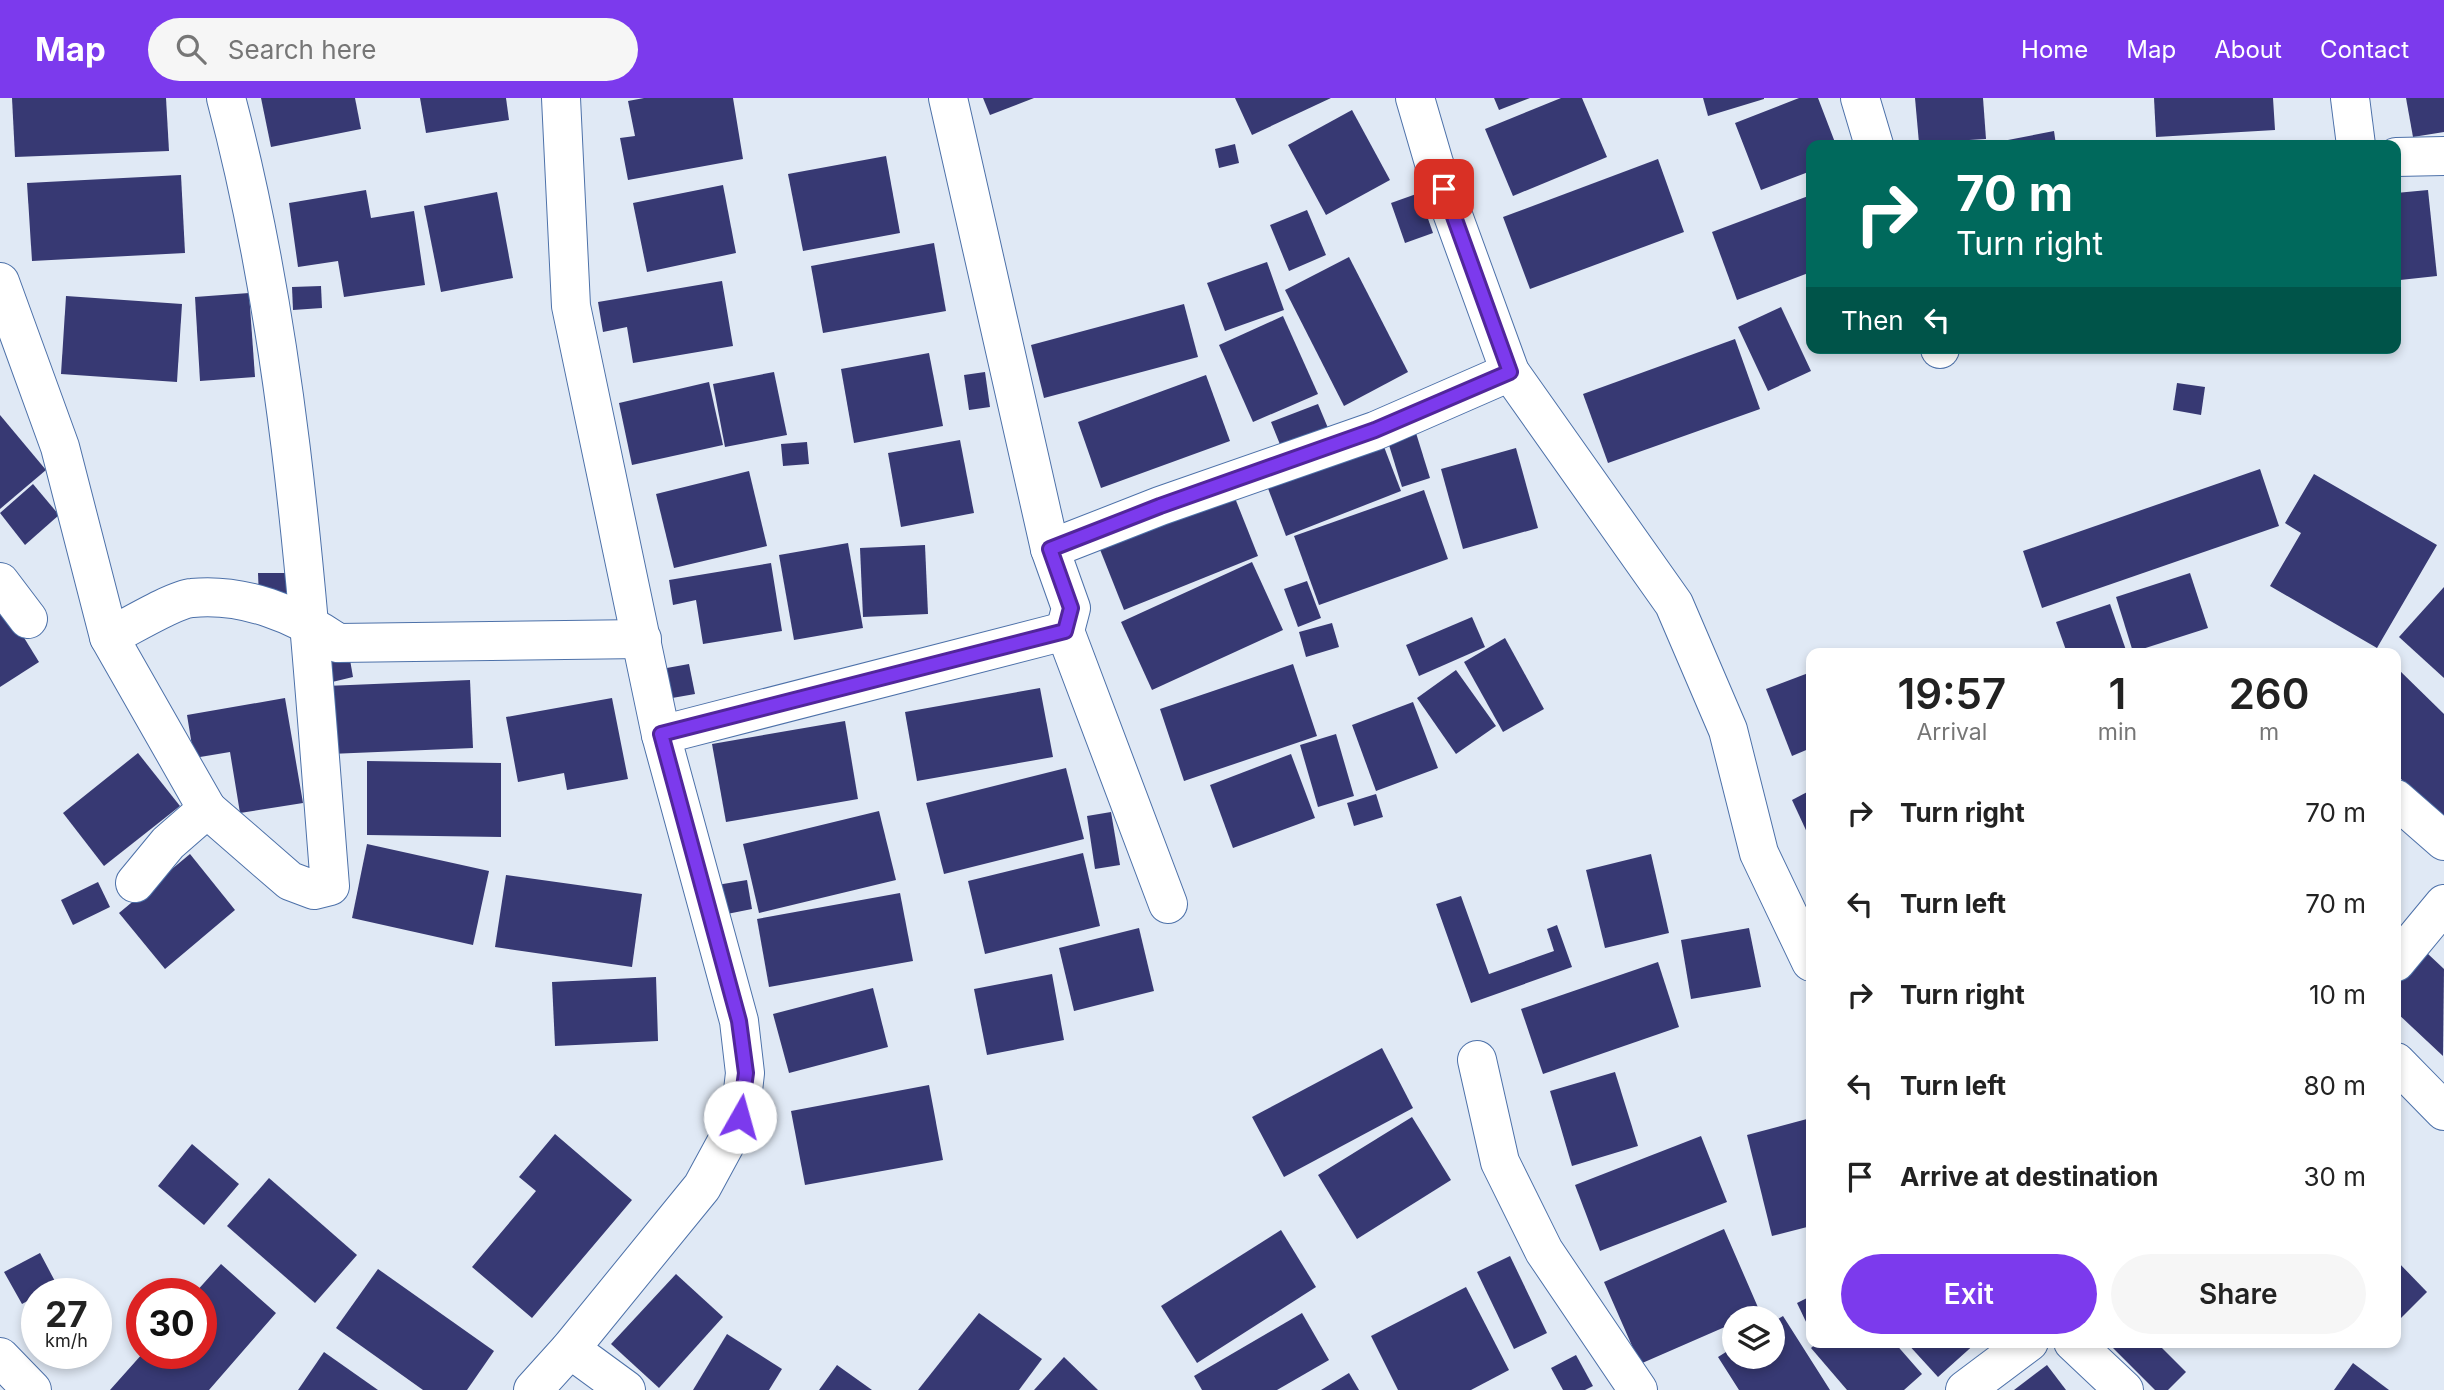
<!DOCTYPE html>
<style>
body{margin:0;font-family:Inter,sans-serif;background:#f6f6f6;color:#222;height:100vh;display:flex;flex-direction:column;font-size:26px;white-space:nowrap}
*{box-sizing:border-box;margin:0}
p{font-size:23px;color:#767676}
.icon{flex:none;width:38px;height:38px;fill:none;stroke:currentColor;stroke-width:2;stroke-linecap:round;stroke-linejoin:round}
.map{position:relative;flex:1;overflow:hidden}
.panel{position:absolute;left:1806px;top:550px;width:595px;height:700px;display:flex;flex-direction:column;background:#fff;border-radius:14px;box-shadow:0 4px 10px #0003}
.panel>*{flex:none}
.top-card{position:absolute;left:1806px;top:42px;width:595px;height:214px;border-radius:14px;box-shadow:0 4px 10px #0003;background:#00695c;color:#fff;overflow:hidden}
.controls{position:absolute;left:1722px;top:1208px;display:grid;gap:14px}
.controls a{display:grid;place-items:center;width:63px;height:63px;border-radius:50%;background:#fff;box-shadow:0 4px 10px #0003;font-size:35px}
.speed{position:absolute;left:21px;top:1180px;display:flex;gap:14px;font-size:35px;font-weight:700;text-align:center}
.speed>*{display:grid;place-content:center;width:91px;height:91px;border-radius:50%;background:#fff;box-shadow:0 4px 10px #0003;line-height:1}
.speed small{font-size:18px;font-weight:400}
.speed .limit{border:10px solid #d22;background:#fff;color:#111}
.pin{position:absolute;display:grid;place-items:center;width:60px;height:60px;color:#fff;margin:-30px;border-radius:14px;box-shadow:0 4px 10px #0006}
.me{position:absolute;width:77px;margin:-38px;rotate:7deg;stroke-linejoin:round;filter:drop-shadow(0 0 5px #0008)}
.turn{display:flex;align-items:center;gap:24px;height:147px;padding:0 35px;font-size:32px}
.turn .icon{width:91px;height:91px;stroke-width:2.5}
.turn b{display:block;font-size:49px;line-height:60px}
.then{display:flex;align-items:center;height:66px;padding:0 35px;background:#0003;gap:14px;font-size:26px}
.eta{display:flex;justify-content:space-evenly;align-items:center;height:119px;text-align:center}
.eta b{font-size:42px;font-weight:600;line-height:49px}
.action{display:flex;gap:14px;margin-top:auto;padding:14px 35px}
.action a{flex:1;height:80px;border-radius:42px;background:#7c3aed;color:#fff;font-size:28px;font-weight:600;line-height:80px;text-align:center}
.action a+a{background:#f6f6f6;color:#222}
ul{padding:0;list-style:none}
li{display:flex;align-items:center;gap:21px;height:91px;padding:0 35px}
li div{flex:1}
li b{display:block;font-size:26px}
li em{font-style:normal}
header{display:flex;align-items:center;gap:42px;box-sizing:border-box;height:98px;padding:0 35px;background:#7c3aed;color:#fff}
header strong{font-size:33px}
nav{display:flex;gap:38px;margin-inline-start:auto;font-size:24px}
.search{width:490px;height:63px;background:#f6f6f6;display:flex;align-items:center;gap:18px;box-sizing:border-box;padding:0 24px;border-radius:38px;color:#767676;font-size:26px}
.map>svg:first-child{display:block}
.building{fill:#373973}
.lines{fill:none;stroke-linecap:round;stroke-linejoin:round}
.minor-casing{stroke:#4d71a9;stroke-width:40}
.minor{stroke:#fff;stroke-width:38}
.route-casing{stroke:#51269a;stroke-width:18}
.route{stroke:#7c3aed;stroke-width:12}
</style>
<header>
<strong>Map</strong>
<div class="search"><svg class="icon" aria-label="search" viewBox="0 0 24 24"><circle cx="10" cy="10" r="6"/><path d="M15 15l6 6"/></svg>Search here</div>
<nav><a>Home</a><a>Map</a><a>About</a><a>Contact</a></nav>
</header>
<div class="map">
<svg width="2444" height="1292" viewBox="0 0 2444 1292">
<rect width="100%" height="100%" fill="#e0e9f5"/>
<!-- building -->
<g class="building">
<polygon points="12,0 166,0 169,53 15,59"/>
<polygon points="261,0 355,0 361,31 271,49"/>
<polygon points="420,0 506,0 509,22 426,35"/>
<polygon points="644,0 733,0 743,61 628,82 620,40 635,38 628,3"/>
<polygon points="983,0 1034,0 990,17"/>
<polygon points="1235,0 1331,0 1252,37"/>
<polygon points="1494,0 1530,0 1499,12"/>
<polygon points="1561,0 1582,0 1607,59 1513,98 1485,31"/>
<polygon points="1703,0 1764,0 1764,1 1708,18"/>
<polygon points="1799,0 1818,0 1836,47 1811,47 1811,73 1761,92 1735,25"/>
<polygon points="1915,0 1983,0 1986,41 1919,45"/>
<polygon points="2154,0 2273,0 2275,32 2156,39"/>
<polygon points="2406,0 2444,0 2444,34 2413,39"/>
<polygon points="1352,12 1390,82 1326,117 1288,47"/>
<polygon points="2054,33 2056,47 1987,47 1987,46"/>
<polygon points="1235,46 1239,65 1219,70 1215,51"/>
<polygon points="886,58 900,135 803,153 788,76"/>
<polygon points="1658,61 1684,134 1530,191 1503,119"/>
<polygon points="181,77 185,155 32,163 27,85"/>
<polygon points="723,87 736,155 647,174 633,105"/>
<polygon points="366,92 371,120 414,113 425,187 344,199 338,163 298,169 289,105"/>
<polygon points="2428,92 2437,178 2400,182 2396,161 2396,95"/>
<polygon points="497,94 513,180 441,194 424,108"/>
<polygon points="1419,95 1433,135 1405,145 1391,105"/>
<polygon points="1811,97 1811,174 1737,202 1712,134"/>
<polygon points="1307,112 1326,157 1289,173 1270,127"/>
<polygon points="934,145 946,213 823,235 811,168"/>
<polygon points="1349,159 1408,274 1344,308 1285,192"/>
<polygon points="1267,164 1284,212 1225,233 1207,185"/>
<polygon points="722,183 733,248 633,265 627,229 603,234 598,204"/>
<polygon points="321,188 322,210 293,212 292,189"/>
<polygon points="249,195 255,279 200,283 195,199"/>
<polygon points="66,198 182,206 177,284 61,276"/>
<polygon points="1184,206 1198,259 1044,300 1031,247"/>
<polygon points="1781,209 1811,273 1768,293 1738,229"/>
<polygon points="1283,218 1318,296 1253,324 1219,247"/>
<polygon points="1735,241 1760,311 1608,365 1583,296"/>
<polygon points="929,255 943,328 854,345 841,271"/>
<polygon points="774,274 787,337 725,349 713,286"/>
<polygon points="985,274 990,309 969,312 964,277"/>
<polygon points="1206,277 1230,343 1101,390 1078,324"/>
<polygon points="709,284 723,347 632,367 619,305"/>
<polygon points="2177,285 2205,289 2201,317 2173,312"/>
<polygon points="1318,306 1328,330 1281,349 1271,324"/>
<polygon points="0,317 46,372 0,411"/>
<polygon points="1416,335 1430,380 1402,389 1388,344"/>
<polygon points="1381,341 1401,393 1286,438 1266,385"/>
<polygon points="960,342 974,415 901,429 888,355"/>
<polygon points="807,344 809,366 783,368 781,346"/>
<polygon points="1516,350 1538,430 1463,451 1441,371"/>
<polygon points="2260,371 2279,428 2042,510 2023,453"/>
<polygon points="749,373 767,448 674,470 656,396"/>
<polygon points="2314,376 2437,447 2377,550 2270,488 2301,435 2285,425"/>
<polygon points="33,386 59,417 25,447 0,415"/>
<polygon points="1424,392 1448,461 1319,507 1294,438"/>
<polygon points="1233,395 1258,458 1124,512 1099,449"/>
<polygon points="848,445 863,530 794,542 779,457"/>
<polygon points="925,447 928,516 863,519 860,450"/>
<polygon points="1252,464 1283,532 1152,592 1121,524"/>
<polygon points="771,465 782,533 703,546 696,502 673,507 669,482"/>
<polygon points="258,475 286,475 286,499 259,500"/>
<polygon points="2190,475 2208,530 2133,554 2116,499"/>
<polygon points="1307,483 1321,520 1298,529 1284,491"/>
<polygon points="2444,489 2444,580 2399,539"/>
<polygon points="2,504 39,564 0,589 0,505"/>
<polygon points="2110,506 2127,555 2067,555 2056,524"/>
<polygon points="1472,519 1485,549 1419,578 1406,547"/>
<polygon points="1332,525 1339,549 1306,559 1299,534"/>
<polygon points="1505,540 1544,611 1503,634 1464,564"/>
<polygon points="349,556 353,579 328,585 323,560"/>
<polygon points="689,566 695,596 655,603 650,573"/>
<polygon points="1293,566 1317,638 1184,683 1160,611"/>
<polygon points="2396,569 2444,616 2444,723 2396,676"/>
<polygon points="1456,572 1496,628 1456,656 1417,600"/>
<polygon points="1811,574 1811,650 1792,658 1766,591"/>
<polygon points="470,582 473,650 330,656 326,588"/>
<polygon points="1040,590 1053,659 917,683 905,614"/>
<polygon points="285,600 303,705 240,715 230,654 194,660 187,617"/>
<polygon points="612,600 628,681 567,692 564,675 518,684 506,619"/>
<polygon points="1413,604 1438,670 1376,693 1352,627"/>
<polygon points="845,623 858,701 726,724 712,646"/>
<polygon points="1336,636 1354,698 1318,709 1300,647"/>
<polygon points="138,655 180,708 104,768 63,715"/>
<polygon points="1291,656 1315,720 1233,750 1210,687"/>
<polygon points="367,663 501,665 501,739 367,737"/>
<polygon points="1066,670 1084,741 944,776 926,705"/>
<polygon points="1811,692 1811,743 1792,702"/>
<polygon points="1376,696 1383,719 1354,728 1347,705"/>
<polygon points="879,713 896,782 759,815 743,746"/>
<polygon points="1111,714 1120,767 1095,771 1087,718"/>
<polygon points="367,746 489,773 473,847 352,820"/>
<polygon points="1083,755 1100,828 985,856 968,783"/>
<polygon points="190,756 235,812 165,871 119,815"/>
<polygon points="1651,756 1669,835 1605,850 1586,772"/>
<polygon points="506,777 642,796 632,869 495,849"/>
<polygon points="747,782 752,811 722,817 717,787"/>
<polygon points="98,784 110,809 73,827 61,802"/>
<polygon points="900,795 913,863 769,889 757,821"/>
<polygon points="1461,798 1489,876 1554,853 1547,831 1557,827 1572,869 1471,905 1436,806"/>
<polygon points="1139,830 1154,893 1074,913 1059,850"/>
<polygon points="1749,830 1761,889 1691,901 1681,842"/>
<polygon points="2427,855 2444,871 2443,958 2396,914 2396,888"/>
<polygon points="1658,864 1679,929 1543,976 1521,911"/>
<polygon points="1052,876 1064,942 987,957 974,891"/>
<polygon points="656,879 658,943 555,948 552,884"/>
<polygon points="873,890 888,949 789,975 773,916"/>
<polygon points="1382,950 1413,1010 1284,1079 1252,1019"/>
<polygon points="1615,974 1638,1048 1572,1068 1550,993"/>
<polygon points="929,987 943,1062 805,1087 791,1013"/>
<polygon points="1412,1019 1451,1082 1357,1141 1318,1077"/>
<polygon points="1807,1021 1811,1038 1811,1128 1772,1138 1747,1037"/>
<polygon points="555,1036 632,1102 532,1220 472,1169 536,1093 519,1079"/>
<polygon points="1701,1038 1727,1104 1600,1153 1575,1087"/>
<polygon points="192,1046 239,1086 204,1127 158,1088"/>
<polygon points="269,1080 357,1157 315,1205 227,1128"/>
<polygon points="1724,1131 1760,1214 1746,1220 1734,1220 1734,1225 1640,1266 1604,1184"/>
<polygon points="1281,1132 1316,1189 1197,1265 1161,1208"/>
<polygon points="40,1155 57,1187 22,1206 4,1174"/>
<polygon points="1510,1158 1547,1235 1514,1251 1477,1174"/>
<polygon points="2396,1162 2427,1194 2396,1225"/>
<polygon points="221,1166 276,1215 209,1292 110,1292 143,1255 201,1255 201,1195 195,1195"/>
<polygon points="378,1171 494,1253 467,1292 423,1292 336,1230"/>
<polygon points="676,1176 723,1219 659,1290 611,1246"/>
<polygon points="1466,1189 1509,1272 1471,1292 1398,1292 1371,1238"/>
<polygon points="1811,1198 1811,1227 1808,1228 1797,1205"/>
<polygon points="979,1215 1042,1261 1019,1292 918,1292"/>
<polygon points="1302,1215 1329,1262 1277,1292 1202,1292 1194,1278"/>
<polygon points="1783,1218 1830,1292 1739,1292 1718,1259 1734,1249 1734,1258 1773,1258 1773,1224"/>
<polygon points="727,1236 782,1271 769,1292 693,1292"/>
<polygon points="1818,1244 1894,1244 1922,1276 1904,1292 1847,1292 1811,1250"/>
<polygon points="1906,1244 1977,1244 1938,1279"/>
<polygon points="2111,1244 2156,1244 2186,1274 2168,1292 2155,1292 2109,1246"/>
<polygon points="324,1254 378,1292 298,1292"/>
<polygon points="1576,1257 1593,1288 1585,1292 1563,1292 1551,1270"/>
<polygon points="1064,1259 1098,1292 1034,1292"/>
<polygon points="2353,1265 2389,1292 2334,1292"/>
<polygon points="837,1267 872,1292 819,1292"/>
<polygon points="2047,1267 2066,1292 2014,1292"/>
<polygon points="1349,1275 1359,1292 1321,1292"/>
</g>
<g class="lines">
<!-- minor casing -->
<g class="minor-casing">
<g id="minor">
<polyline points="948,0 1050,451 1071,510 1065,533 1168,806"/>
<polyline points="1415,0 1434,65 1510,274 1674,506 1728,632 1759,755 1811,864"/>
<polyline points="1860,0 1874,47"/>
<polyline points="2350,0 2356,47"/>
<polyline points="2396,59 2444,58"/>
<polyline points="0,184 60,349 109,539 207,711 168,745 135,785"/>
<polyline points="1940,250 1940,251"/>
<polyline points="1050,451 1160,408 1375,333 1510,274"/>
<polyline points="0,484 28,521"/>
<path d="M 109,539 C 127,530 175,501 192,500 C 244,495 296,516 338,545 L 642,541"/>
<polyline points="661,637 1065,533"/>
<polyline points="2396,701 2444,743"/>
<path d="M 207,711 L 290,783 L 314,792 L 330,788 C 309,525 294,256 226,0"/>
<polyline points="2396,864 2444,806"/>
<polyline points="1477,962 1500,1064 1544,1153 1638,1292"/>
<polyline points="2396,964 2444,1013"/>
<polyline points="2073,1244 2124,1292"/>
<polyline points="570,1251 626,1292"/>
<polyline points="0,1259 32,1292"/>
<polyline points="533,1292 570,1251 702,1089 740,1019 745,975 739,923 661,637 571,208 561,0"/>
<polyline points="1965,1292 2029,1244"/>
</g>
</g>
<!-- minor -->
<use href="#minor" class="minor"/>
</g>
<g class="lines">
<!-- route casing -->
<g class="route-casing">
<polyline id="route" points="740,1019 746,975 739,923 661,636 1065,533 1071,510 1050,451 1160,408 1375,332 1510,274 1444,91"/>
</g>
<!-- route -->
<use href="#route" class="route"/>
</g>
</svg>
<div class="controls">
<a><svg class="icon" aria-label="layers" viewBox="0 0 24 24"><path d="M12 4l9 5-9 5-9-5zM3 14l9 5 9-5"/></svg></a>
</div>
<div class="speed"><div>27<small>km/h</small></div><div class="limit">30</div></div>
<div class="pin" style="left:1444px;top:91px;background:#d93025"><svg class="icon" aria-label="arrive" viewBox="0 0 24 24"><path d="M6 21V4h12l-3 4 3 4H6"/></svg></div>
<svg class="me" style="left:740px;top:1019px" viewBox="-20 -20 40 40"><circle r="19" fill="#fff"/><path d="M0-13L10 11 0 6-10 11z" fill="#7c3aed"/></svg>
<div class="top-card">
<div class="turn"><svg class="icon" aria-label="right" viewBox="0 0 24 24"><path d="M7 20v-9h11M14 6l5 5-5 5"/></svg><div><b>70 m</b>Turn right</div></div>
<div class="then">Then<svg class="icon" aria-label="left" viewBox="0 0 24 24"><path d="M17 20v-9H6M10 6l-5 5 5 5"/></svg></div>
</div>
<section class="panel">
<div class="eta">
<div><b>19:57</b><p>Arrival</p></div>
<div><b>1</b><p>min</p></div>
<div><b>260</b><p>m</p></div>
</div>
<ul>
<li><svg class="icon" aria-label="right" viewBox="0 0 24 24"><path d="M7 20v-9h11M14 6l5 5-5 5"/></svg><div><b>Turn right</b></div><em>70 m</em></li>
<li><svg class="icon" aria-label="left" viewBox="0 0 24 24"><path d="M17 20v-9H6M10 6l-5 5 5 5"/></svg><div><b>Turn left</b></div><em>70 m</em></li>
<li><svg class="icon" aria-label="right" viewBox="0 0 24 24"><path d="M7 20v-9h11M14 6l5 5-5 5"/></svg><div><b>Turn right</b></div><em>10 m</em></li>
<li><svg class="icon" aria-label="left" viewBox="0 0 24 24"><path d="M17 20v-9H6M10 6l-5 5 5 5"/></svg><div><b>Turn left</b></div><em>80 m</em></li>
<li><svg class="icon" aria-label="arrive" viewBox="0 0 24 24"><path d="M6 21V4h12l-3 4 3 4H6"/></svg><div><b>Arrive at destination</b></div><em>30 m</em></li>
</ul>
<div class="action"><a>Exit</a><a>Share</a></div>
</section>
</div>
